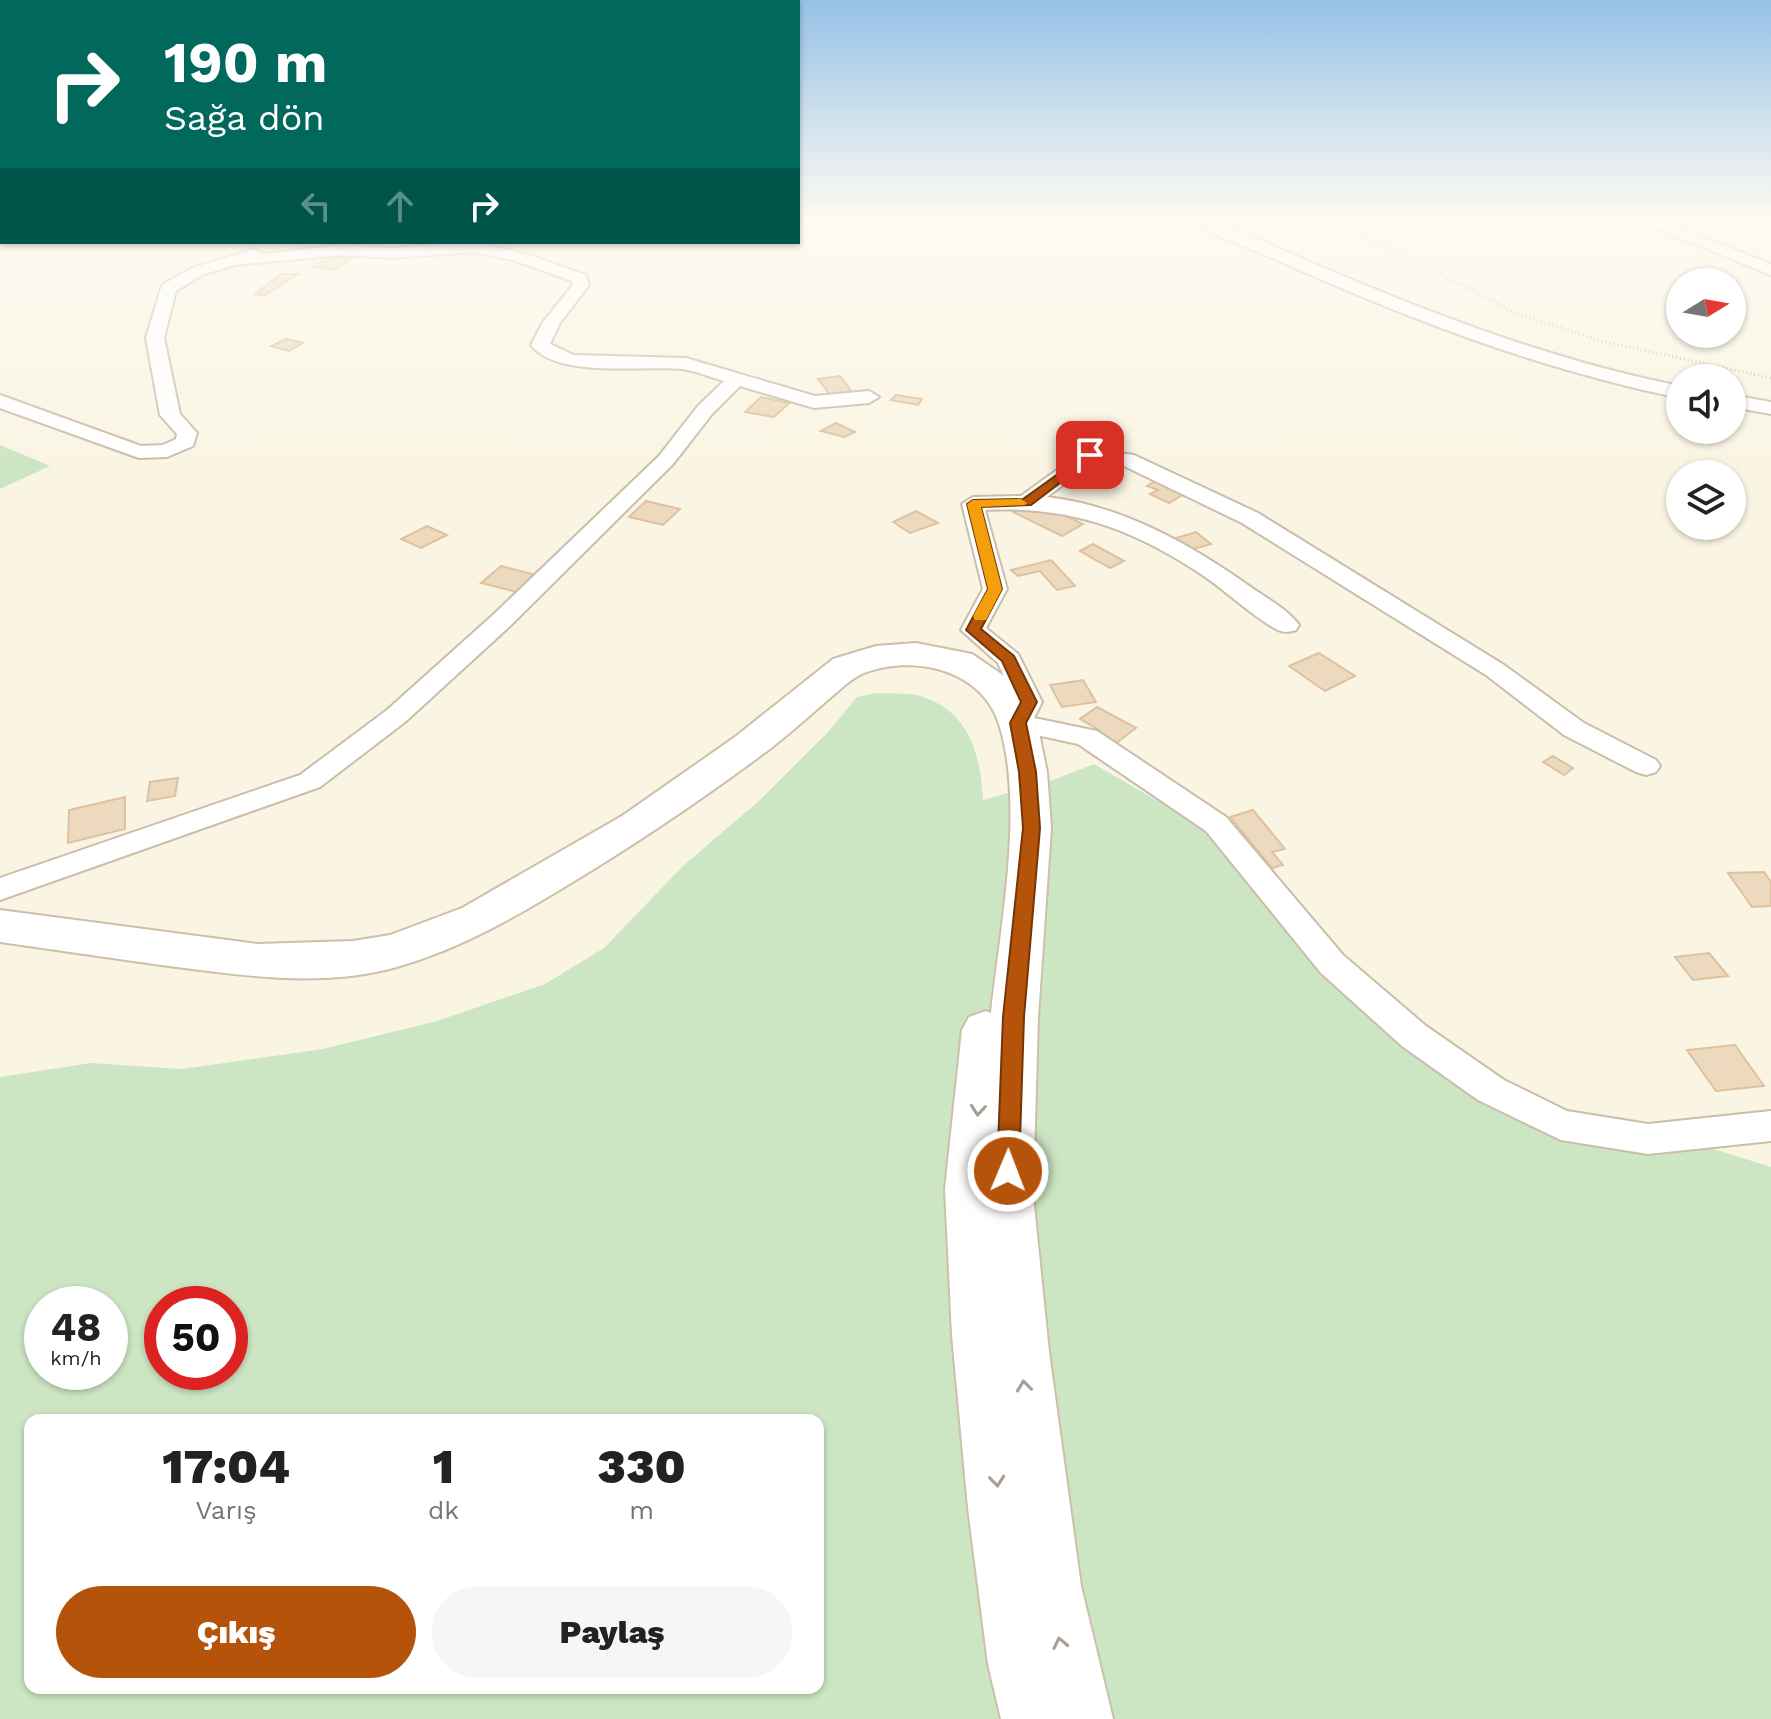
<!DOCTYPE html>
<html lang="tr">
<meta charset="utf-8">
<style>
body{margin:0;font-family:"Work Sans",sans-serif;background:#f6f6f6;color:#222;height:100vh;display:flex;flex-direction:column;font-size:30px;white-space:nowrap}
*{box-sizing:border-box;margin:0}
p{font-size:26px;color:#767676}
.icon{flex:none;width:44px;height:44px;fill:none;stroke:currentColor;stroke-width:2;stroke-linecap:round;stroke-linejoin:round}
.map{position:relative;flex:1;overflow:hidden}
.side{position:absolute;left:24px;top:1414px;width:800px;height:280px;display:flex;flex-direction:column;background:#fff;border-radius:16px;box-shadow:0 2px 6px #0004}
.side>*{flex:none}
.hud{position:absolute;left:0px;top:0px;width:800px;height:244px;box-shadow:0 2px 6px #0004;background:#00695c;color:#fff;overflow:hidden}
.needle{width:52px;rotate:79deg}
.tools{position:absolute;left:1666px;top:268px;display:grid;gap:16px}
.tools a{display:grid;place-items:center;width:80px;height:80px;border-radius:50%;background:#fff;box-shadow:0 2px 6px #0004;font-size:40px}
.speed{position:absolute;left:24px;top:1286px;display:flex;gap:16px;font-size:40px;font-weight:700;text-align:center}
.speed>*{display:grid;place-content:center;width:104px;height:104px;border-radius:50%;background:#fff;box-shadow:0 2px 6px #0004;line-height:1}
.speed small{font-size:20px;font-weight:400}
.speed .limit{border:12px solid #d22;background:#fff;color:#111}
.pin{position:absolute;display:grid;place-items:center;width:68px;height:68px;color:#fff;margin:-34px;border-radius:16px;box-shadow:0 4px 12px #0006}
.me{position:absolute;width:88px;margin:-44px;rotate:1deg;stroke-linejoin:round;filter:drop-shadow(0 0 6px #0008)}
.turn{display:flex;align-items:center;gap:28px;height:168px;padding:0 32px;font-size:36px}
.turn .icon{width:104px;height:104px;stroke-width:2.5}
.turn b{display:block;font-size:56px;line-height:68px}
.lanes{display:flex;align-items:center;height:76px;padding:0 32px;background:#0003;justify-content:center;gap:40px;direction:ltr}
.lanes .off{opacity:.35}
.eta{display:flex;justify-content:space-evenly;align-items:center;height:136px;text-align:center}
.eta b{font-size:48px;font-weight:800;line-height:56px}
.action{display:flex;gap:16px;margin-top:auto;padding:16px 32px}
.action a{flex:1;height:92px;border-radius:48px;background:#b45309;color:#fff;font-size:32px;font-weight:800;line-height:92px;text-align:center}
.action a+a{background:#f6f6f6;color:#222}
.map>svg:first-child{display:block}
.green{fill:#cce6c3;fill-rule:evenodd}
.building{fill:#edd9bd;stroke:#dec29f;stroke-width:2}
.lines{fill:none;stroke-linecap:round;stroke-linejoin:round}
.street-casing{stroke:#cabeab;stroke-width:4}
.secondary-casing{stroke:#cdbfa9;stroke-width:4}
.path{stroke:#d2bca1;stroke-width:3;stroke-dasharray:1 3;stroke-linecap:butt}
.street{fill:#fff;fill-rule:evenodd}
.secondary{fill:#fff;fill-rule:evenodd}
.oneway{stroke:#a99f94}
.route{fill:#b45309;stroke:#753606;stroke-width:2}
.slow{fill:#f59e0b}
</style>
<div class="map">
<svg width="1771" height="1719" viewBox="0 0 1771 1719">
<rect width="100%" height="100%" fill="#faf5e3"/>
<!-- green -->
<g class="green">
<polygon points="0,445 50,466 0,489"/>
<path d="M 876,693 C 892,694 912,692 926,698 C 970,714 981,757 983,800 L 1048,782 L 1094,764 L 1206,829 L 1339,984 L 1537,1121 L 1714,1149 L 1771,1167 L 1771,1719 L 0,1719 L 0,1077 L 91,1063 L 182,1069 L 323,1049 L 437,1021 L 545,984 L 604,948 L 683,866 L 760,800 L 828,732 L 857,697 ZM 42,1304 L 110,1304 L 110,1372 L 42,1372 ZM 162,1304 L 230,1304 L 230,1372 L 162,1372 ZM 30,1420 L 818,1420 L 818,1688 L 30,1688 Z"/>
</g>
<!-- building -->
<g class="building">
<polygon points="332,256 351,259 333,270 313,267"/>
<polygon points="281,274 298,274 265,295 255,294"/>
<polygon points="286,339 303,343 289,351 271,346"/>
<polygon points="840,376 852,392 830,395 818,379"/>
<polygon points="896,395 922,399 918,405 891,400"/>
<polygon points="761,397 789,403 774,417 745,412"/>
<polygon points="836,423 855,432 844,437 821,431"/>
<polygon points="1159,479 1187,492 1169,503 1150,494 1158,490 1147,486"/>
<polygon points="646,501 680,509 663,525 629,517"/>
<polygon points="1041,504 1083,524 1062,536 1013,512 1024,506"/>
<polygon points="916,511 938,523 910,533 893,522"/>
<polygon points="427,526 447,535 421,548 401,539"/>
<polygon points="1196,532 1211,544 1187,551 1173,539"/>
<polygon points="1093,544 1124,561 1110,568 1080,551"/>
<polygon points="1051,560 1075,586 1057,590 1040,571 1018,576 1011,570"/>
<polygon points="501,566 536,575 517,592 481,583"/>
<polygon points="1319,653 1355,676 1325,691 1289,666"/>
<polygon points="1083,680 1096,702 1062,707 1050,685"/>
<polygon points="1097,707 1136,728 1111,747 1091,736 1099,730 1080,719"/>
<polygon points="1553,756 1573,768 1564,775 1543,762"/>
<polygon points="178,778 175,796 147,801 150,782"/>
<polygon points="125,797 125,829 68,843 69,810"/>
<polygon points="1253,810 1285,849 1272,852 1283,865 1272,868 1230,817"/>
<polygon points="1764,872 1771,882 1771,906 1752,907 1728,873"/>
<polygon points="1709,953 1728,976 1693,980 1675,957"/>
<polygon points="1735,1045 1764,1086 1716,1091 1687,1050"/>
</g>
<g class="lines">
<!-- street casing -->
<g class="street-casing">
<g id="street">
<path d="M 1190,218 L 1210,218 C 1364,286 1515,353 1680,386 L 1680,398 C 1539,369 1408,319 1277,260 C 1253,249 1208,235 1190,218 Z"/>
<polygon points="1632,218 1653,218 1771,264 1771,275"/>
<path d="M 474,242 L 526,254 L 586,275 L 589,285 L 560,323 L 550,344 L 574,355 L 686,358 L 815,396 L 869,391 L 879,397 L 869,403 L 814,408 L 740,386 L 712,414 L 673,464 L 511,625 L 405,722 L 320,787 L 0,900 L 0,878 L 300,775 L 387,710 L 493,615 L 659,456 L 698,406 L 724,381 C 710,377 696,371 682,369 C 641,365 558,379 531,345 L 543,322 L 573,285 L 572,281 L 516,261 L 474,252 L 391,258 L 342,255 L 235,265 L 204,274 L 176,291 L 164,338 L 180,414 L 197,433 L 193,446 L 167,457 L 139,458 L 0,408 L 0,395 L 141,446 L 163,445 L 176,439 L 177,434 L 160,415 L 146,338 L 162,285 L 192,268 L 255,249 L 263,254 L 342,245 L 391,248 Z"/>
<polygon points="1732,395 1771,402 1771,414 1732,407"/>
<path d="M 1090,449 L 1134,455 L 1258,513 L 1504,665 L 1584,723 L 1656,760 L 1660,766 L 1656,772 L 1646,775 L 1636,772 L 1564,735 L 1486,675 L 1242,523 L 1122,465 L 1094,462 L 1047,497 C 1125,506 1193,546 1255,590 C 1270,600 1289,611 1299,625 L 1296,630 C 1290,632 1284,633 1278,630 C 1254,618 1223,588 1198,572 C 1129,527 1068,506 985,510 L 1007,589 L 986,628 L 1018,654 L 1042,702 L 1034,718 L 1097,731 L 1226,817 L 1343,955 L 1426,1026 L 1504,1080 L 1567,1111 L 1648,1124 L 1771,1111 L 1771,1141 L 1648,1154 L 1561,1140 L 1478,1100 L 1402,1046 L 1321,973 L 1206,831 L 1078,744 L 1009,729 L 1005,723 L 1016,702 L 998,663 L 961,630 L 983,589 L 962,504 L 973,497 L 1021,496 L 1083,451 Z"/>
</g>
</g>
<!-- secondary casing -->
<g class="secondary-casing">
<path id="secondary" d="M 916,643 L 972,654 L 1010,680 L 1037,723 L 1047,772 L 1051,828 L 1038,1017 L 1033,1195 L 1049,1352 L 1081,1586 L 1113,1719 L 1001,1719 L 988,1664 L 968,1508 L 952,1335 L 945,1189 L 962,1030 L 969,1017 L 986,1011 L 991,1013 C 1000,928 1025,806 999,724 C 982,669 913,654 864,673 C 851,678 840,690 830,698 C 807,718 784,739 759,757 C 698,802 636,844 571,883 C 517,916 462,948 400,966 C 323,989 239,975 161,965 C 107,957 54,950 0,942 L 0,910 L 257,944 L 353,941 L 390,935 L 462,908 L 622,816 L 735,737 L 833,659 L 876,646 Z"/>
</g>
<!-- path -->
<polyline class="path" points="1329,218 1516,313 1601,341 1771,378"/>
<!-- street -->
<use href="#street" class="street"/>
<!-- secondary -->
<use href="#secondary" class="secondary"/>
</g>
<!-- one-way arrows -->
<defs><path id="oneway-chevron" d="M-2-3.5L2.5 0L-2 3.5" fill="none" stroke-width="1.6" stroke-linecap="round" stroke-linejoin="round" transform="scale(2)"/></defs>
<g class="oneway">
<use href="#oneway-chevron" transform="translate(978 1110) rotate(95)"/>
<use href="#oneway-chevron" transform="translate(1024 1386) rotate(-97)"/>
<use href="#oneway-chevron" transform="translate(997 1481) rotate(84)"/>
<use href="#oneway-chevron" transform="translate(1060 1643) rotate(-102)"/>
</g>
<!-- sky -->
<linearGradient id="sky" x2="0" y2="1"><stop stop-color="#95c1e6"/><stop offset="0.47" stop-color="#fdfaf2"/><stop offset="1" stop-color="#fdfaf2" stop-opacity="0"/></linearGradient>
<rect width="1771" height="459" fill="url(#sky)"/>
<!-- route -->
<polygon class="route" points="1090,451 1096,455 1094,457 1031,505 981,507 1002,589 981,629 1014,656 1037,702 1026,723 1036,772 1040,828 1024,1017 1019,1171 1016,1177 1008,1180 1000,1177 997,1171 1003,1017 1023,828 1019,772 1010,723 1021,702 1002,661 966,630 988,589 967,504 973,500 1023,499"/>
<!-- slow -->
<polygon class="slow" points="1021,499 1027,503 1025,505 981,507 1002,589 986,620 975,620 973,616 988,589 967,504 973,500"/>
</svg>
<div class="tools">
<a><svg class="needle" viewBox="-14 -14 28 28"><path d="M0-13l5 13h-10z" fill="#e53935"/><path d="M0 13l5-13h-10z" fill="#767676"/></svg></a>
<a><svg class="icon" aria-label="sound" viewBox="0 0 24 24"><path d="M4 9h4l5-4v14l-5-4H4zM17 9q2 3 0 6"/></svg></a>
<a><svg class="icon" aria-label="layers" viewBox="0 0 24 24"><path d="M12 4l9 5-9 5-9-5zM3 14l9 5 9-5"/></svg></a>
</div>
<div class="speed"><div>48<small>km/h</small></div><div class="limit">50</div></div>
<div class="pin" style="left:1090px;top:455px;background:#d93025"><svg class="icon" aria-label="arrive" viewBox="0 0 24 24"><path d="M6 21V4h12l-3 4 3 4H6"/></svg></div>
<svg class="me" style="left:1008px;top:1171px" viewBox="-20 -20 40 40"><circle r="17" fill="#b45309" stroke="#fff" stroke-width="3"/><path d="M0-11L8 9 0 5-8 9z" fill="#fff"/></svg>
<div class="hud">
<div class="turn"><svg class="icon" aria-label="right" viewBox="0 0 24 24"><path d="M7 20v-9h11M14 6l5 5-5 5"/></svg><div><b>190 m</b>Sağa dön</div></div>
<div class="lanes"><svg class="icon off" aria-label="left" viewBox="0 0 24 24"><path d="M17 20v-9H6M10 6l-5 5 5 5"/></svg><svg class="icon off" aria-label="ahead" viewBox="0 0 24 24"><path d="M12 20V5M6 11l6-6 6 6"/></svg><svg class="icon" aria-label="right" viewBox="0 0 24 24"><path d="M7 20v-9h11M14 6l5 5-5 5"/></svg></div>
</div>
<section class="side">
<div class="eta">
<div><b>17:04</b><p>Varış</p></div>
<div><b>1</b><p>dk</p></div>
<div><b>330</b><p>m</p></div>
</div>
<div class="action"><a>Çıkış</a><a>Paylaş</a></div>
</section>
</div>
